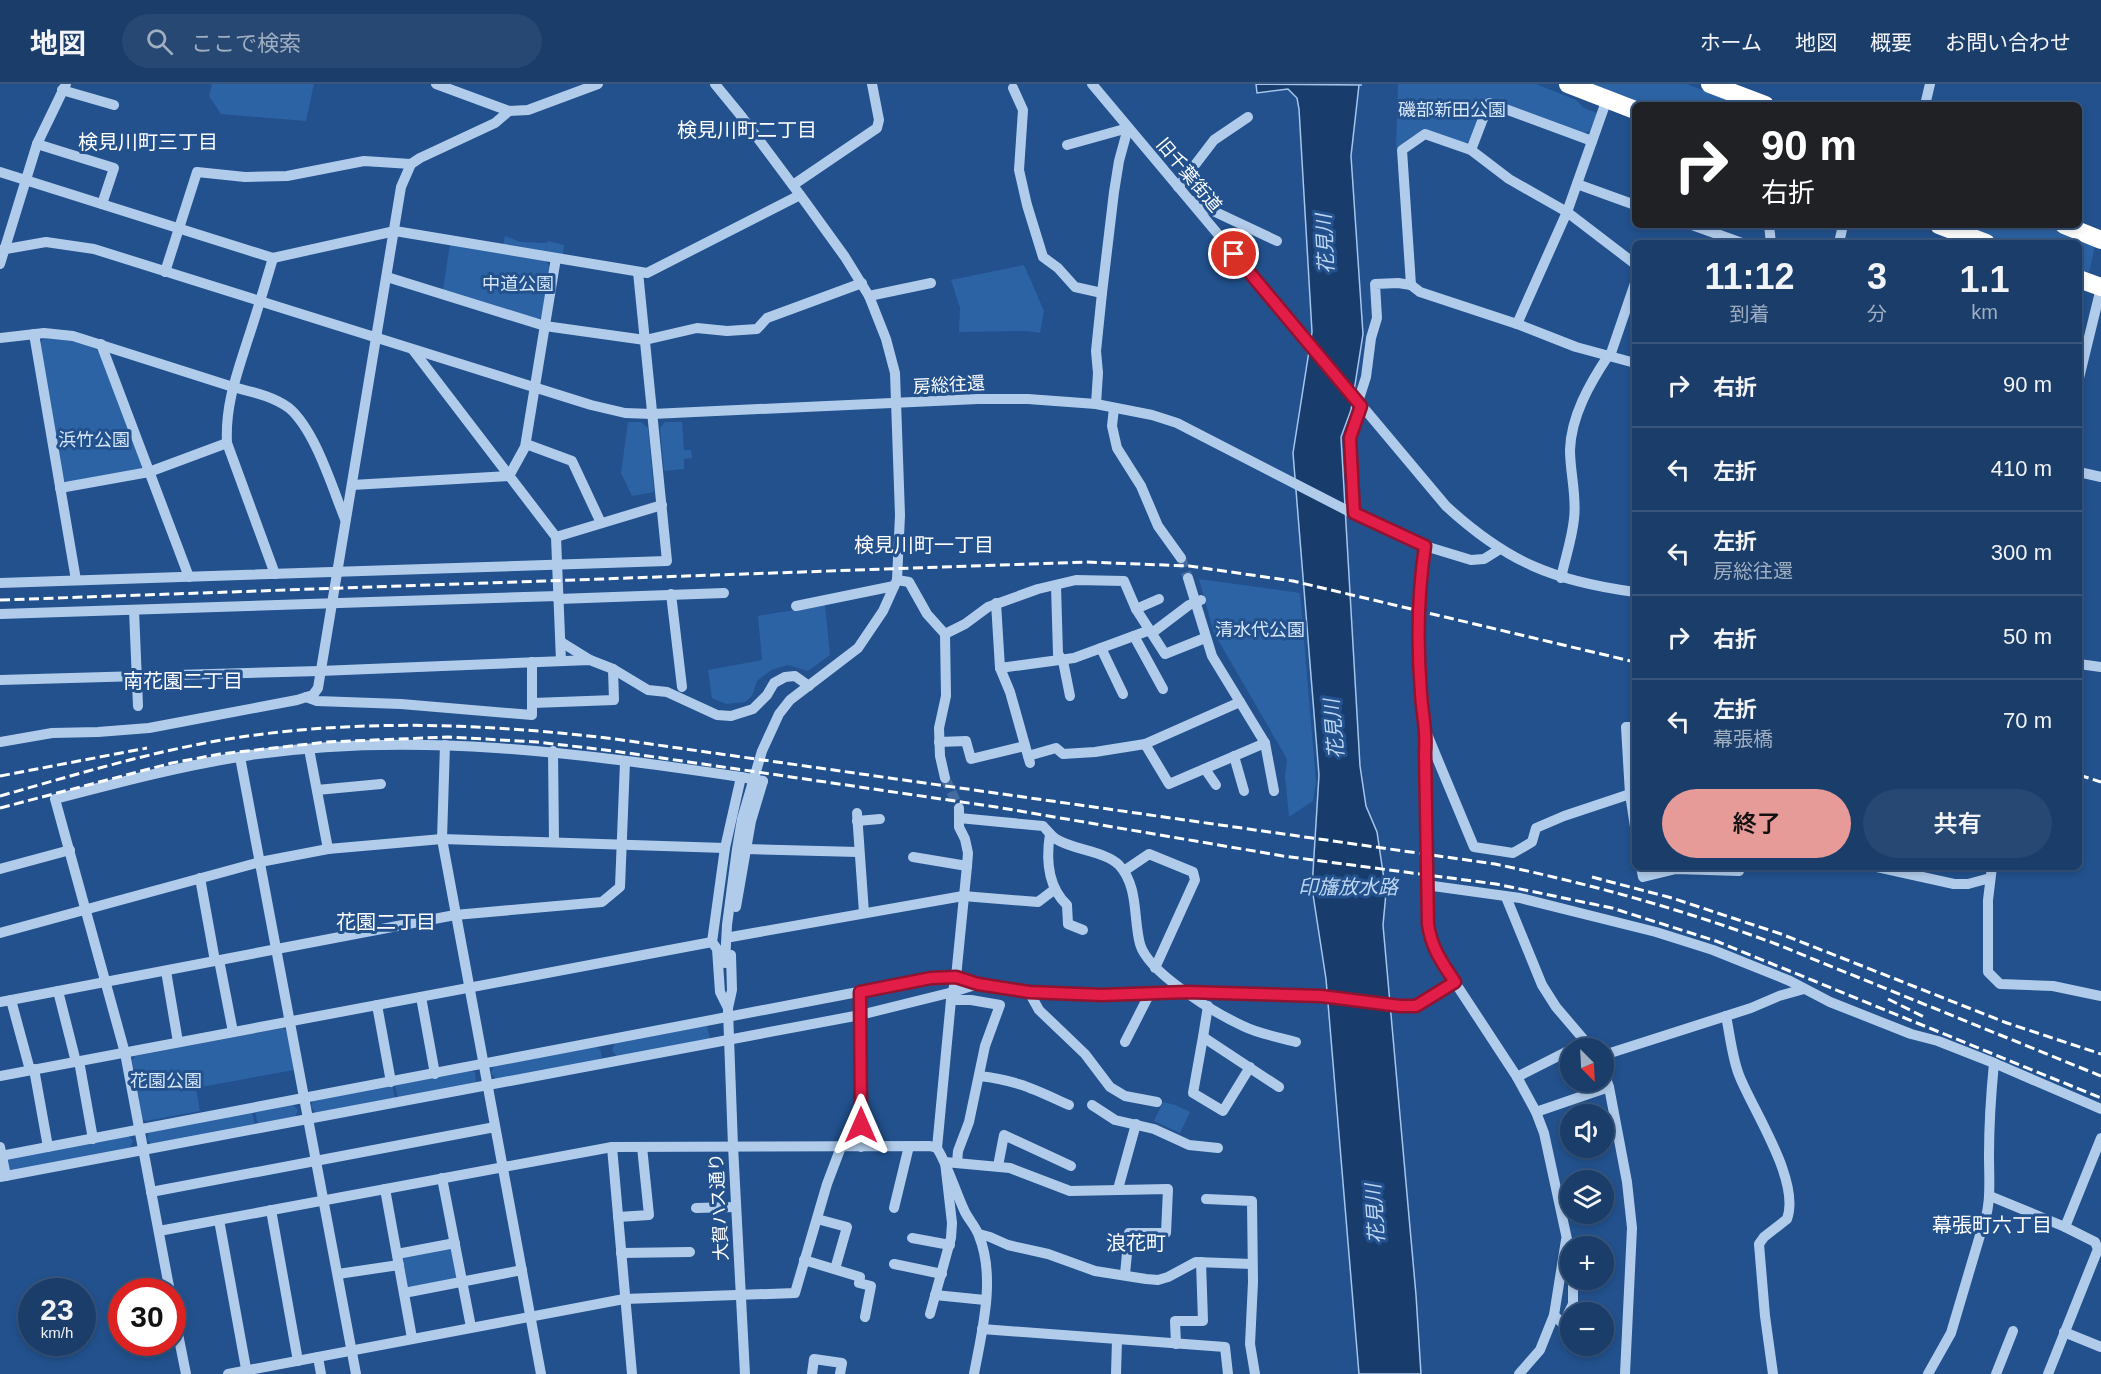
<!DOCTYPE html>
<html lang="ja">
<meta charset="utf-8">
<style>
body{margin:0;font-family:Helvetica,"Noto Sans JP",sans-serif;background:#274872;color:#f1f3f6;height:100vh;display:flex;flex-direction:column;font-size:22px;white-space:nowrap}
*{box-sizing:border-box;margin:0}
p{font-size:20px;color:#9faec1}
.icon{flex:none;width:33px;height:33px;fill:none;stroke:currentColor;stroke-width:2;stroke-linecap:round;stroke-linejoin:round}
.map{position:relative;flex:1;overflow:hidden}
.side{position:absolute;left:1632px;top:156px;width:450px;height:630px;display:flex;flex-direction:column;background:#1a3d6a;border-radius:9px;box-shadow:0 3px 9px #0003,0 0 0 2px #38567e}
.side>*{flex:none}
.banner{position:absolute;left:1632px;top:18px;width:450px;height:126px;border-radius:9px;box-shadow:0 3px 9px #0003,0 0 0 2px #38567e;background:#202124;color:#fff;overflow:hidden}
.needle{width:39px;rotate:156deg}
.fabs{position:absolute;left:1560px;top:954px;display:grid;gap:12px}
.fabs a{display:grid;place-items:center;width:54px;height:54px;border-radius:50%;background:#1a3d6a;box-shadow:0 3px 9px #0003,0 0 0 2px #38567e;font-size:30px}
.speed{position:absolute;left:18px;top:1194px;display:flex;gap:12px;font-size:30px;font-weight:700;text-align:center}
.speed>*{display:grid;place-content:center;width:78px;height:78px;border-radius:50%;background:#1a3d6a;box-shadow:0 3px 9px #0003,0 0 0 2px #38567e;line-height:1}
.speed small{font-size:15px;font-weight:400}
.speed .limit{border:9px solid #d22;background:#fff;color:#111}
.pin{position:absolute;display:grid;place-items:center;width:51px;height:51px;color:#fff;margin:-26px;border:3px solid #fff;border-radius:50%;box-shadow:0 2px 6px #0007}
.me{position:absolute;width:66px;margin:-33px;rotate:0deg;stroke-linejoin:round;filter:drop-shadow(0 0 4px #0008)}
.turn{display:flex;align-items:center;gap:21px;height:126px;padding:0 30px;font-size:27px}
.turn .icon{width:78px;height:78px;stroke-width:2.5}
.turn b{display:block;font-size:42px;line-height:51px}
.eta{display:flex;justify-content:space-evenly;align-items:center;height:102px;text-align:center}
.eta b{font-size:36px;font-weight:600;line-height:42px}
.button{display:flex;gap:12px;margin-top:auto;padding:12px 30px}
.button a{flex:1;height:69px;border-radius:36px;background:#e69b98;color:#111;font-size:24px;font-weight:600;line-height:69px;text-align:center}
.button a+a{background:#274872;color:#f1f3f6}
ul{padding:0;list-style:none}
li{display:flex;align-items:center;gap:18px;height:84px;padding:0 30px;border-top:2px solid #38567e}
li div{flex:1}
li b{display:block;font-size:22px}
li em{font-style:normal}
header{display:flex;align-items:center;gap:36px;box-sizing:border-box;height:84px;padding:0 30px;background:#1a3d6a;border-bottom:2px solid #38567e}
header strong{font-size:28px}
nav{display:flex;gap:33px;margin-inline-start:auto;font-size:21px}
.search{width:420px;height:54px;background:#274872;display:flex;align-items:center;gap:15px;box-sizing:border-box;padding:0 21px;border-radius:33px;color:#9faec1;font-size:22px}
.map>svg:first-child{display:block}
.green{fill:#2c63a5}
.water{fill:#183c6c;stroke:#a5c6ec;stroke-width:1.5}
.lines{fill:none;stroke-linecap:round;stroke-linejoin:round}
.minor-tunnel{stroke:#436b9e;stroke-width:10;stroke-dasharray:10 5;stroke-linecap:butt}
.minor{stroke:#b1cceb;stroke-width:10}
.highway{stroke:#fff;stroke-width:18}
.rail{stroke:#fff;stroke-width:3;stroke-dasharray:10 4.5;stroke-linecap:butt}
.minor-bridge{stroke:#b1cceb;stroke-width:10}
.route-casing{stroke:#92132f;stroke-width:15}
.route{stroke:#e11d48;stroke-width:10}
.labels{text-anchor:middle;stroke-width:6;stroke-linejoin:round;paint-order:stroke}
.park-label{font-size:18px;fill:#d6e6f8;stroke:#22518d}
.street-label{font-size:18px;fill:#fff;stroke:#22518d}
.neighbourhood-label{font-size:20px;fill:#fff;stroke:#22518d}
.water-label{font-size:20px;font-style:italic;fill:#bdd6f2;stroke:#22518d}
</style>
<header>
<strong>地図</strong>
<div class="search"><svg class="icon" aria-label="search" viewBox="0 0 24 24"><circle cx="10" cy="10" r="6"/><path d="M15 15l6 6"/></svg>ここで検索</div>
<nav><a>ホーム</a><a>地図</a><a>概要</a><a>お問い合わせ</a></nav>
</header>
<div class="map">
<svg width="2101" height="1290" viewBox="0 0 2101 1290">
<rect width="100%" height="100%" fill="#22518d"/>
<!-- green -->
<g class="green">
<polygon points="212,0 314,0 306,37 221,30 209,12"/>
<polygon points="1398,0 1536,0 1576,16 1584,24 1597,29 1590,47 1585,49 1487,13 1470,57 1465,60 1424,45 1396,64"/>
<polygon points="1591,0 1687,0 1740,21 1646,21"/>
<polygon points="1959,141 2043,141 2095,162 2089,188 2079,186 2079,159 2007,159"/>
<polygon points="505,152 520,158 547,159 548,157 564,161 563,171 503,162"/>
<polygon points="450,160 545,176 550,183 542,233 537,236 443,206"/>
<polygon points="1024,181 1044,227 1040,249 1026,247 959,248 960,224 951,196"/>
<polygon points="45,253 74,256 99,267 143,382 140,386 68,399 64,396 40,259"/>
<polygon points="628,338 641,338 648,344 654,408 632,412 621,389"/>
<polygon points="665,338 682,338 684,366 691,366 692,374 684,375 684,385 664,387 660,344"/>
<polygon points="1199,495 1300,509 1316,698 1313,717 1289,733 1285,692 1287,675 1214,549"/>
<polygon points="825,521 830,571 808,587 788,581 771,586 757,597 752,612 745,618 726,620 712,614 708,586 762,576 758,532"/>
<polygon points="707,942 710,955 617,973 612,966 615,959"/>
<polygon points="283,944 287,947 294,986 196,1004 200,1027 146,1037 142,1035 132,976 135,972"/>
<polygon points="596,963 600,965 602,973 598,976 496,995 491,989 494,982"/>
<polygon points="471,987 475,988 476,997 473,1000 398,1014 395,1001"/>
<polygon points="392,1001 395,1014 316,1029 311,1023 313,1016"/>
<polygon points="1163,1018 1175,1021 1190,1028 1180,1049 1154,1037"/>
<polygon points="292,1020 298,1026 295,1033 258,1040 255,1028"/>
<polygon points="252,1028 255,1041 151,1060 147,1055 149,1048"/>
<polygon points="128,1051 133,1057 130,1064 12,1087 9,1085 7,1077 9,1074"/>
<polygon points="449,1163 452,1166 457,1191 455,1194 409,1203 406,1201 401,1175 403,1171"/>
</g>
<!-- water -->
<polygon class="water" points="1256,0 1362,1 1359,1 1351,72 1363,250 1351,326 1341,353 1360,682 1366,722 1377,748 1386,809 1383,841 1416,1211 1421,1290 1359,1290 1326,895 1312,804 1319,691 1293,369 1312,248 1299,25 1297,14 1288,5 1257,9"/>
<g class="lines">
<!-- minor-tunnel -->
<g class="minor-tunnel">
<polyline points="1181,474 1188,494"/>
<polyline points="945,694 959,724"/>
</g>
<!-- minor -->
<g class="minor">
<polyline points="436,0 509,27 528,26 598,0"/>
<polyline points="715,0 742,33 806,119 845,173 869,212 886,255 895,289 900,431 897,496 883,527 858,564 790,616 779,630 762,667 742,735 737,765 727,841 725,879"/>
<path d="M 1092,0 L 1446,422 C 1507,478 1553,497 1635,508"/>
<polyline points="1013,4 1023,26 1019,86 1027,121 1043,173 1058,184 1075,203 1102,209"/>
<polyline points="62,6 114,21"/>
<polyline points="1925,21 1930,0"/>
<polyline points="37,60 114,84 102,120"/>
<polyline points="1067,61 1128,44"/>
<polyline points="1471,66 1489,19 1592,57"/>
<polyline points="0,88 273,174 395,147 647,189 800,111"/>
<polyline points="1577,100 1635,121"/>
<polyline points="793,101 877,44 879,36 872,0"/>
<polyline points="1178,103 1214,56 1248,33"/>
<polyline points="1192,117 1277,157"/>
<polyline points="1692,141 1742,159"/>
<polyline points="1769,141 1771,159"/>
<polyline points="1839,159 1843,141"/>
<polyline points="0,166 46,158 94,165 591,321 625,329 652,330 978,315 1028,315 1096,320 1152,331 1177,339 1350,428 1425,462 1471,476 1484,475 1500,465"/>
<path d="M 273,174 C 265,201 257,228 248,255 C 237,290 225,321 227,359 L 275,490"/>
<polyline points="0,180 37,60 66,0"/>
<polyline points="165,188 197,88 245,93 287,92 364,77 411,80"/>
<polyline points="387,193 545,242 645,256 697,244 727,247 757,245 767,234 862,199"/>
<polyline points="1411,201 1420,208 1520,241 1576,263 1635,279"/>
<polyline points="869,212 931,199"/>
<polyline points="1517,240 1567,128 1607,15"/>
<polyline points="34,250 76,496"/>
<path d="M 0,254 L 44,249 L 73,252 L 233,303 C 252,308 273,312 289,324 C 315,346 332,403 345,435"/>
<polyline points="101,260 189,493"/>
<polyline points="413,266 556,453 561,577"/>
<polyline points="1610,272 1635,199"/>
<polyline points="2079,294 2101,204"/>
<polyline points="1358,318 1366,293 1371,254 1377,234 1375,200 1398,199 1411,201 1402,66 1425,50 1471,66 1509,95 1567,128 1635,180"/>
<polyline points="1096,320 1098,289 1096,267 1102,209 1114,108 1119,77 1128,44"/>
<polyline points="1114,324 1112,342 1117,364 1141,402 1158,442 1181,474"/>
<polyline points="526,360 572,377 601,439"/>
<polyline points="2079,388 2101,393"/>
<polyline points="352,401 509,392 525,363 556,174"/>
<polyline points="60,404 149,388 227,359"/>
<polyline points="1354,429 1350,354 1361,322"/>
<polyline points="556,453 662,421"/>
<path d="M 1425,462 C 1418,509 1416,561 1421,609 C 1422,631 1427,645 1425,668 L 1428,840 L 1430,855 L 1437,871 L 1517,993 L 1536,1028 L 1544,1049 L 1570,1169"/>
<polyline points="1188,494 1212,572 1265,659 1274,707"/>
<path d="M 1561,494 C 1565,475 1572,455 1574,435 C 1577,412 1570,389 1570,366 C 1571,332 1590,299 1608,272"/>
<polyline points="897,496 909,498 927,530 945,550 946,612 939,644 940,672 945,694"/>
<polyline points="0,499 667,477 638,188"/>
<polyline points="1056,502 1058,570 1063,577 1070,612"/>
<polyline points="671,510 682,603"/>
<polyline points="558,515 724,509"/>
<polyline points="996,519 1000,584 1010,608 1030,679"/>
<polyline points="796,522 894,502"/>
<polyline points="1136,525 1159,515"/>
<polyline points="134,526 138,622"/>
<polyline points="0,530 558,512"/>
<polyline points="1152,549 1189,521 1201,516"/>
<polyline points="945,550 965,540 988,523 1038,505 1076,496 1124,497 1136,525 1165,570 1205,554"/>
<polyline points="1134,552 1163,605"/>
<polyline points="561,558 590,576"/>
<polyline points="1101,564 1123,610"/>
<polyline points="2079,580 2101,583"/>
<polyline points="1000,584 1074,574 1150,546"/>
<polyline points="0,596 320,587 590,576 613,585 648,606 667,608 717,631 731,632 753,625 767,611 774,599 785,593 795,592 809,602"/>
<polyline points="306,613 317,617 401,620 532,631 532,578"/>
<polyline points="533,619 614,616 613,585"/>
<polyline points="1635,643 1626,643 1630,710 1635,743"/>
<polyline points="1427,650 1474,763 1513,769 1532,758 1536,744 1564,732 1630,710"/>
<polyline points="0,658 52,649 98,648 149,644 297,616 313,611 318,604 401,103 411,80 420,74 495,39 509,27"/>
<polyline points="939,658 966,657 971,675 1025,662"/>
<polyline points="1145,660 1169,700 1265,659"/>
<polyline points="445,661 442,755 541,1290"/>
<polyline points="309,665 328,765"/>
<polyline points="553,667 554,758"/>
<polyline points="1028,672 1056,664 1063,670 1095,668 1145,660 1240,618"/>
<polyline points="1234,672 1244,707"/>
<polyline points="240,673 356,1290"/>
<polyline points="1205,685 1216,701"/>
<polyline points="317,706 381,700"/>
<path d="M 959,724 L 959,743 L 965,755 L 968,769 L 967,782 L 956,893 L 951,916 L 937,1064 C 949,1084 955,1107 965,1128 C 969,1136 976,1143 979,1152 C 996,1194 982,1247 974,1290"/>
<polyline points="857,729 864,829"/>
<path d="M 959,734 L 1043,742 C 1047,746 1051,752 1056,755 C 1073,766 1105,767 1119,781 C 1139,803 1133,834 1140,860 C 1148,889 1215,929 1243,942 C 1259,950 1278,953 1296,958"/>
<polyline points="857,737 880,735"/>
<path d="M 1050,750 C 1046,775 1048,803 1067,821 L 1068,840 L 1083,846"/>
<polyline points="746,765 858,768"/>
<polyline points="913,773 967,782"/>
<polyline points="1641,783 1643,793 1676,785 1739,787 1739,783"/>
<polyline points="1877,783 1954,800 1968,800 1990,794"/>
<polyline points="1992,783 1988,816 1988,888 2000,900 2053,902 2101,912"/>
<polyline points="0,785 70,766"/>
<polyline points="1124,787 1149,770 1193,788 1195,796 1155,884"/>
<polyline points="200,794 215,877"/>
<polyline points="1433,802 1520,814 1656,848 1713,866 1790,897 1830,918 1911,950 1938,957 1994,979 2101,1025"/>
<polyline points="1506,813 1542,901 1556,923 1591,964"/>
<polyline points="736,823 751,737 763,697"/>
<polyline points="0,849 260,778 328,765 442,755 725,764"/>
<polyline points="731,853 963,812 1038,818 1055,805"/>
<polyline points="219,876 233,948"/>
<polyline points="166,887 178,958"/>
<polyline points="58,907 76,978"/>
<polyline points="860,907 861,1063"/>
<polyline points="1029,908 1039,926 1085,970 1110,1003 1125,1012 1157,1018"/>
<polyline points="421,913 435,990"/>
<polyline points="11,916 30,986"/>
<polyline points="951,916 971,916 1000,921 985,962 969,1038 958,1067 957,1079"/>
<polyline points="0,918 455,831 602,818 620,803 625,678"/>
<polyline points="377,921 391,998"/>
<polyline points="728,924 732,906 731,871"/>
<polyline points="728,927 733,1062 745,1290"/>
<path d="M 1726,932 C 1730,951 1732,973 1739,991 C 1753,1027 1801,1097 1787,1135 L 1764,1153 L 1759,1160 L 1765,1232 L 1773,1290"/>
<polyline points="1203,953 1208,922"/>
<polyline points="1125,958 1150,909"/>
<polyline points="1604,971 1751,924 1779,912 1804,905"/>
<polyline points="79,977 93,1055"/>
<polyline points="1250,983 1223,1027 1193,1009 1203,953 1279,1003"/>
<polyline points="34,985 48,1063"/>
<polyline points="1604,988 1609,1003 1627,1098 1632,1144 1625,1290"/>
<polyline points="0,992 712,858"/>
<path d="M 979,992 C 1017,996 1035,1006 1069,1021"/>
<polyline points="1517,993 1570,966"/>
<polyline points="1092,1021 1115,1036 1154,1045 1189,1061 1218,1064"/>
<polyline points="1536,1028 1609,1003"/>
<polyline points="0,1063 6,1092"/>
<polyline points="612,1063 632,1290"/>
<polyline points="0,1072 931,894 956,893 978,900 1029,908 1102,911 1187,908 1321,912 1400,922 1421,920 1455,898"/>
<polyline points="998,1082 1004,1051 1071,1082"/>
<polyline points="0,1093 860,931 953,908 978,900"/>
<polyline points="442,1094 471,1243"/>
<polyline points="385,1105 412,1254"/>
<polyline points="1118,1105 1136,1040"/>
<polyline points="151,1108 495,1043"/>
<polyline points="1990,1112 2065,1143 2101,1054"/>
<polyline points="1206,1115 1252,1117 1253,1198 1250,1260 1255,1290"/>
<polyline points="696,1124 736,1123"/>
<polyline points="894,1124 909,1062"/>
<polyline points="271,1126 298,1277"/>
<polyline points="618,1133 649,1131 642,1063"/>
<polyline points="817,1135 847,1143 835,1185"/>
<polyline points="219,1136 247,1290"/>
<polyline points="159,1147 612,1063 930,1062 937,1064"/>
<polyline points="979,1150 990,1153 1008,1161 1048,1170 1095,1187 1146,1195 1158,1196 1168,1193 1196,1178 1252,1180"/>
<polyline points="912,1154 950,1161"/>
<polyline points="1566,1156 1554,1231 1563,1240 1573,1220 1573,1196"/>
<polyline points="621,1169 690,1168"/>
<polyline points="397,1170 455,1159"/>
<polyline points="804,1176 860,1193 859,1199 871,1202 865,1233"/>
<polyline points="894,1180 942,1190"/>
<polyline points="338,1190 399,1181"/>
<path d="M 170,1208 L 125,969 L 55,715 C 120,698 185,681 251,671 C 415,647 578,669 741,693 L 725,764 L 712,858 L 717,865 L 720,908 L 728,924"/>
<polyline points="404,1209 522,1186"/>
<polyline points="935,1211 985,1216"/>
<polyline points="172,1220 186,1290"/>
<polyline points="930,1230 951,1154 952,1139 945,1078 1010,1084 1070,1107 1168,1105 1166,1149 1129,1149 1125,1190"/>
<polyline points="982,1245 1225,1263 1228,1290"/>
<polyline points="2064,1248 2101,1263"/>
<polyline points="1176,1260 1175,1237 1203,1237 1201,1178"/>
<polyline points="318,1273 321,1290"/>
<polyline points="228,1290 624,1215 795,1209 827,1100 841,1063"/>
<polyline points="812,1290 814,1275 842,1279 840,1290"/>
<polyline points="1116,1290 1117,1256"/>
<polyline points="1519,1290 1540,1266 1554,1231"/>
<path d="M 1928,1290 L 1951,1249 L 1981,1148 C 1992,1122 1989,1099 1989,1071 C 1989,1040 1991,1010 1994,979"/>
<polyline points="1996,1290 2013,1247"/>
<polyline points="2048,1290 2098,1165 2095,1158 2065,1143"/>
</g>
<!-- highway -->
<g class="highway">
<polyline points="1568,0 1635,26"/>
<polyline points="1710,0 1765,21"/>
<polyline points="1939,141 1986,159"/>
<polyline points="2064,141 2101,156"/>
<polyline points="2079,195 2101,203"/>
</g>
<!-- rail -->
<g class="rail">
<polyline points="0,516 1087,478 1189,482 1293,497 1635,578"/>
<polyline points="2079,691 2101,698"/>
<polyline points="0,692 147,664"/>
<path d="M 0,712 C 71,692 143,670 216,657 C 348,634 483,639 615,655 L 1495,780 C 1591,800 1684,826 1776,860 L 2101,992"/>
<polyline points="0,724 172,679 220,670 327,658 448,653 537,658 614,667 996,723 1283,772 1496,800 1612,824 1716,857 2101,1014"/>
<polyline points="1592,793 1672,814 1781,850 2007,939 2101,970"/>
<polyline points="1888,915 1926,934"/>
</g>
<!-- minor-bridge -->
<polyline class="minor-bridge" points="741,693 763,697"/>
</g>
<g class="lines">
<!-- route casing -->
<g class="route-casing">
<path id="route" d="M 861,1041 L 860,908 L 931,894 L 956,893 L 978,900 L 1029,908 L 1102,911 L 1187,908 L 1321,912 L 1400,922 L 1416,922 L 1455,898 C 1442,879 1431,863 1428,840 L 1425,668 C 1427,646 1422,630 1421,609 C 1417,560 1418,509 1425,462 L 1354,429 L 1350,354 L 1361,322 L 1234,170"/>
</g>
<!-- route -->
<use href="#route" class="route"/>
</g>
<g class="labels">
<!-- park labels -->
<g class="park-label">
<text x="1452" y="32">磯部新田公園</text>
<text x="518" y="206">中道公園</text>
<text x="94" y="362">浜竹公園</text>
<text x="1260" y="552">清水代公園</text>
<text x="166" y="1003">花園公園</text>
</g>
<!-- street labels -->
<g class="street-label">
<text transform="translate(1189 91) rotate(50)" y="6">旧千葉街道</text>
<text transform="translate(949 301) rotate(-3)" y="6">房総往還</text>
<text transform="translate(719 1123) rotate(-93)" y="6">大賀ハス通り</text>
</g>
<!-- neighbourhood labels -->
<g class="neighbourhood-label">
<text x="747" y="53">検見川町二丁目</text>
<text x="148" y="65">検見川町三丁目</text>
<text x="924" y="468">検見川町一丁目</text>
<text x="183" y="604">南花園二丁目</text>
<text x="386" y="845">花園二丁目</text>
<text x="1992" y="1148">幕張町六丁目</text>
<text x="1136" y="1166">浪花町</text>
</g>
<!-- water labels -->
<g class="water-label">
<text transform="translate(1325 160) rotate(-93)" y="7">花見川</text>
<text transform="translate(1334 645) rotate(-95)" y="7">花見川</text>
<text x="1348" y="810">印旛放水路</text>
<text transform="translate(1375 1130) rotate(-94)" y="7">花見川</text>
</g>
</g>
</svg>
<div class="fabs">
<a><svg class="needle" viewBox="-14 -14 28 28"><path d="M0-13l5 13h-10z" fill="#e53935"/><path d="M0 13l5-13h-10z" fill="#9faec1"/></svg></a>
<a><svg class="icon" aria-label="sound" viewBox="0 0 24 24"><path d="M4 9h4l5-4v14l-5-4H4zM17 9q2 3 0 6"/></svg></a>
<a><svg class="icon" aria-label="layers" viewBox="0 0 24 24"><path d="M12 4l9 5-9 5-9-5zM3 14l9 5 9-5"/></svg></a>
<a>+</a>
<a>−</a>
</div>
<div class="speed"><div>23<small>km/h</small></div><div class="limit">30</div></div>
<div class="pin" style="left:1234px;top:170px;background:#d93025"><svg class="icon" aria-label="arrive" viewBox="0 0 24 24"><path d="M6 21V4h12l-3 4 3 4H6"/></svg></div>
<svg class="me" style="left:861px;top:1041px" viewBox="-20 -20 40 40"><path d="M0-17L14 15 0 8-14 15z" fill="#e11d48" stroke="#fff" stroke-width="4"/></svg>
<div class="banner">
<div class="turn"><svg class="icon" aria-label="right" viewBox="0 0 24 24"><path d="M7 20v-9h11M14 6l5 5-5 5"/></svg><div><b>90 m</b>右折</div></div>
</div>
<section class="side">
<div class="eta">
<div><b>11:12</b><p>到着</p></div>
<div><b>3</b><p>分</p></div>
<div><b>1.1</b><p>km</p></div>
</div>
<ul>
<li><svg class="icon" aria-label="right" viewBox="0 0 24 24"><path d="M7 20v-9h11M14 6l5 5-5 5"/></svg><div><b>右折</b></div><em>90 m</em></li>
<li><svg class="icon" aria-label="left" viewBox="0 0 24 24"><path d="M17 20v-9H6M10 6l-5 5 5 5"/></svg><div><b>左折</b></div><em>410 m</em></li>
<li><svg class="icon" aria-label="left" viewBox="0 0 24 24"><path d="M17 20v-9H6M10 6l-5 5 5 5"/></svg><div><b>左折</b><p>房総往還</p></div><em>300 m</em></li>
<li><svg class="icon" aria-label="right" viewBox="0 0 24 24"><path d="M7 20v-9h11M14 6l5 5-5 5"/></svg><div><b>右折</b></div><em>50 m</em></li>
<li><svg class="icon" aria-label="left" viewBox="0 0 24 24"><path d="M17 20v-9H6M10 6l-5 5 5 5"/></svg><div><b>左折</b><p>幕張橋</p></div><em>70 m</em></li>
</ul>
<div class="button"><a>終了</a><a>共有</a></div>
</section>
</div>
